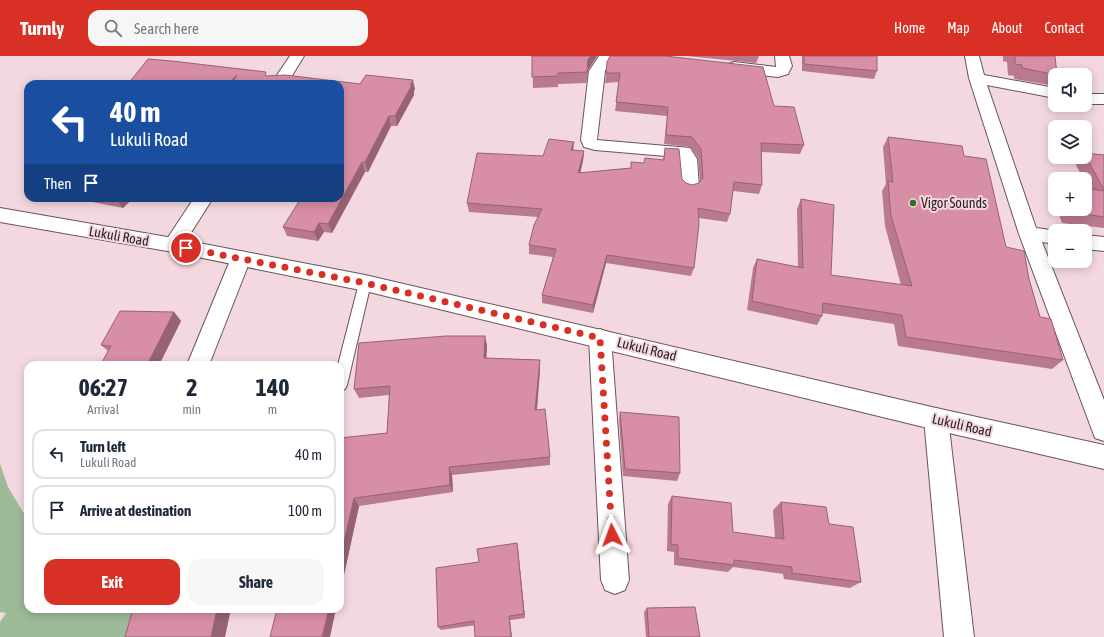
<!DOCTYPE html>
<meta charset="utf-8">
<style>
body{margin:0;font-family:"Asap Condensed",sans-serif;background:#f6f6f7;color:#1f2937;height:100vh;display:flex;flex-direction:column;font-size:15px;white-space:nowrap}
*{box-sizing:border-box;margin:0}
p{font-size:13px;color:#747a83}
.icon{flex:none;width:22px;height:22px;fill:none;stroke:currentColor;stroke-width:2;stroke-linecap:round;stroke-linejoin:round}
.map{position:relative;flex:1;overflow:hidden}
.sheet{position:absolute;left:24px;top:305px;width:320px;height:252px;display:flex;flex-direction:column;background:#fff;border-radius:12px;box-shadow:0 2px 10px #0003}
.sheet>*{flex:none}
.banner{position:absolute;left:24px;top:24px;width:320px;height:122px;border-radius:12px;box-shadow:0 2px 10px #0003;background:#1a4fa0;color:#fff;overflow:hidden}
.controls{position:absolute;left:1048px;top:12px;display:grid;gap:8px}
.controls a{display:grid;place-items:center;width:44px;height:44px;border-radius:8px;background:#fff;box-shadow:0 2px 10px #0003;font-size:20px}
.pin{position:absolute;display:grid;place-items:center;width:34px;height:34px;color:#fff;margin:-17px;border:2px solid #fff;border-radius:50%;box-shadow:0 1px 4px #0007}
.me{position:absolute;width:44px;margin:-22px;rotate:357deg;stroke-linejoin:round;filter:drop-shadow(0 0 3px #0008)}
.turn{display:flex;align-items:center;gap:14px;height:84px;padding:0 20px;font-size:18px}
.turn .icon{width:52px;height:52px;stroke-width:2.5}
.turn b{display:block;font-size:28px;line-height:34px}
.then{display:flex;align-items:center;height:38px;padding:0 20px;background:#0003;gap:8px;font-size:15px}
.eta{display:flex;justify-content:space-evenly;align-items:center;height:68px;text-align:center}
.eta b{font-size:24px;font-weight:700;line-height:28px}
.button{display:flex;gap:8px;margin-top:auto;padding:8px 20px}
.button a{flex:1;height:46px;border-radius:12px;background:#d93025;color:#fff;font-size:16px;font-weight:700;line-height:46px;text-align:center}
.button a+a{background:#f6f6f7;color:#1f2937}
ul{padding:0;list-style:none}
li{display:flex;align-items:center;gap:12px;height:50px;margin:0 8px 6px;padding:0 12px;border:2px solid #e0e1e3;border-radius:12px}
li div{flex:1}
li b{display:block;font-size:15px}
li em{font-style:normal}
header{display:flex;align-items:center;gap:24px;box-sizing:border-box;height:56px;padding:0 20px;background:#d93025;color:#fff}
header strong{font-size:19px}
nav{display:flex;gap:22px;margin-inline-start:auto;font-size:14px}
.search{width:280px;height:36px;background:#f6f6f7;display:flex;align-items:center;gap:10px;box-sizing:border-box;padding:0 14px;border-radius:12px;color:#747a83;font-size:15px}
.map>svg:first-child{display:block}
.green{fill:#9dba99}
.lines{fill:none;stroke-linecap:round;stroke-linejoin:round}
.lane-casing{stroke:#6a5359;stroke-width:2}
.street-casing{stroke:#6a5359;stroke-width:2}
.secondary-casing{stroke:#6a5359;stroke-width:2}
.lane{fill:#fff;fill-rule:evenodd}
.street{fill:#fff;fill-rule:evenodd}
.secondary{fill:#fff;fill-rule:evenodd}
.wall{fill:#ba7a8d}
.shaded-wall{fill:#976373}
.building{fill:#d88ea4;stroke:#976373}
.route{stroke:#d93025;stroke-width:7;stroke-dasharray:0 12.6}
.poi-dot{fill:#26751d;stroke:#f3d8df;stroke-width:1.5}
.labels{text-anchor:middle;stroke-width:4;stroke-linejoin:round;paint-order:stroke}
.poi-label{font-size:14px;fill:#291f22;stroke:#f3d8df;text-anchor:start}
.street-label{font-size:14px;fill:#291f22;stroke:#f3d8df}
</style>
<header>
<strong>Turnly</strong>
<div class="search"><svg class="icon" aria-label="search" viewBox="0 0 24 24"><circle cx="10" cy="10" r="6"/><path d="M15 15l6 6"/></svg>Search here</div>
<nav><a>Home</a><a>Map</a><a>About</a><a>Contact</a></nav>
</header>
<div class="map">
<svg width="1104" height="581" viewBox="0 0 1104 581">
<rect width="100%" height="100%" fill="#f3d8df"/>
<!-- green -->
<polygon class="green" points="0,408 8,431 23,456 28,458 28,553 135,553 139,581 0,581 0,566 6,557 0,556"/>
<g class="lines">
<!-- lane casing -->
<g class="lane-casing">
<polygon id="lane" points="365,222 369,224 371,227 347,329 345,333 340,335 340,309 338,309 359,227 361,224"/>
</g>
<!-- street casing -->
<g class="street-casing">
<g id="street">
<polygon points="290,0 304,0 287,28 271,28"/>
<polygon points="599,0 617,0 609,7 605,15 597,84 690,92 697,103 699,131 696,135 690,137 684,135 681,131 678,101 595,94 584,91 581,84 589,15"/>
<polygon points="775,0 789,0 792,10 788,18 778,21 734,16 729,14 726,11 729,8 734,6 776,11"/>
<polygon points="965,0 979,0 984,19 1055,32 1055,42 987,29 1036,172 1058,175 1055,175 1055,188 1042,186 1104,344 1104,385 1095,382 1092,374 1019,178 969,22"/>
<rect x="1085" y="38" width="19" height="10"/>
<polygon points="194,142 213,142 180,194 173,196 166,194 163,189"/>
<polygon points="1085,179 1104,181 1104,195 1085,193"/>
<polygon points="241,195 248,197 251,202 209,309 187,309 231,202 234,197"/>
<polygon points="600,273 608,276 611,282 629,524 625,534 615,538 605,534 601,524 589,282 592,276"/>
<polygon points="936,352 944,355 948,363 974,581 944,581 924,363 928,355"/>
</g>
</g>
<!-- secondary casing -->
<g class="secondary-casing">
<polygon id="secondary" points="0,152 173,182 365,219 936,352 1104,389 1104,413 936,374 365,235 173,196 0,166"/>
</g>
<!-- lane -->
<use href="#lane" class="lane"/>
<!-- street -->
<use href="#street" class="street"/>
<!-- secondary -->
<use href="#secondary" class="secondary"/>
</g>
<!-- wall -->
<g class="wall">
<polygon points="532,0 597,0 588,14 586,27 558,28 558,31 533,32"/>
<polygon points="687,0 759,0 756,7"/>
<polygon points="802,0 877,0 877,15 874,23 802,15"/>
<polygon points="1003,0 1055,0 1057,19 1055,19 1055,21 1049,29 1014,23 1014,20 1008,19 1007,6 1003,5"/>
<polygon points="607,6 774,50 804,89 800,98 762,96 762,129 759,138 733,135 730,158 727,166 699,162 694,212 691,220 606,207 593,257 542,247 542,239 553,201 529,198 529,189 538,161 469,156 467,147 543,100 574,86 573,94 584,95 583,105 580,117 631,112 644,107 663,104 665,92 682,123 686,127 692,129 699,127 700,126 698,102 690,91 664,88 667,60 615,55 619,26 605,27"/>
<polygon points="268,20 415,33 414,35 414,39 397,70 391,70 368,116 365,116 332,177 324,176 318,185 287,180 283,171 340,142"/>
<polygon points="888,81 964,100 1006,191 1029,223 1040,261 1063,304 1052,313 898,290 894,268 822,257 822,260 817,269 747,254 753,212 757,203 798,211 797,153 801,143 831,219 901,229 885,170 882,135 886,128 883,91"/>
<polygon points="1085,97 1104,99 1104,172 1062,167 1057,153 1085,153 1088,132 1085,127 1085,123 1083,123 1075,107 1080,101 1085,101"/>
<polygon points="1055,136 1055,148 1052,139"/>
<polygon points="49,142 133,142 123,152 82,144 51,145"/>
<polygon points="174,256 181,265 159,309 102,309 101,308 108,295 101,289"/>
<polygon points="487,289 486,302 540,304 540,314 537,354 550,401 550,409 452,419 453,436 359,450 340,537 340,382 387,377 389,339 359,342 354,333"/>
<polygon points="620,356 680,417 677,425 623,420 619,364"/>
<polygon points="672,440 733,476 775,482 773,454 781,446 861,526 850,532 784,523 783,518 733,511 728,516 674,509 674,496 667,495 668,448"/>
<polygon points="518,493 525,562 441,574 438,571 479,506"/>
<polygon points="647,552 700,581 646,581 644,556"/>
</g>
<!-- shaded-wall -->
<g class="shaded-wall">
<polygon points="591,0 597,0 588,14 586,27 588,3"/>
<polygon points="237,19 241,28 228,28"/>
<polygon points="413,24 415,33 414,35 414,39 397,70 395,60"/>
<polygon points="389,60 391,70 368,116 365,106"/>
<polygon points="574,86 573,95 571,94"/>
<polygon points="584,95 583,105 578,127 578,117"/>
<polygon points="362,106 365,116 332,177 328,168"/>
<polygon points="117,142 133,142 123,152 116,143"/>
<polygon points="319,167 324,176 318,185 314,176"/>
<polygon points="607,199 606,207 593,257 593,249"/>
<polygon points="174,256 181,265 159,309 147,309"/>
<polygon points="485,280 487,289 486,312 484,302"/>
<polygon points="540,304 540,314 536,363 535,354"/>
<polygon points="449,411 452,419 453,436 450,429"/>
<polygon points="354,442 359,450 340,537 340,504"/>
<polygon points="517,487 518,493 525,562 524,558"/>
<polygon points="217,553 231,553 225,581 211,581"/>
<polygon points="329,553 336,553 330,581 322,581"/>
<polygon points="509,560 510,564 512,581 511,581"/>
</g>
<!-- building -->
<g class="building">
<polygon points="532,0 591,0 588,3 587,16 558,17 558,20 532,21"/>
<polygon points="610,0 665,0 763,11 774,50 794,51 804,89 761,87 762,129 734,126 730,158 698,152 699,168 694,212 607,199 593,249 542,239 556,193 529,189 534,169 542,153 467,147 477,97 543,100 549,83 574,86 571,94 584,95 578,117 631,112 631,106 644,107 645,102 664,104 665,92 679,93 682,123 686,127 692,129 699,127 703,122 701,93 692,81 666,79 668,51 616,46 620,17 606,17 607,6"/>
<polygon points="804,0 877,0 877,15 804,8"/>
<polygon points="1015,0 1055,0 1057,19 1022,12 1022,9 1015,8"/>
<polygon points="148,3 172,5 266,16 265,19 267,20 285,19 360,28 366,19 413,24 410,29 412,29 395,60 389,60 365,106 362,106 328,168 319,167 314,176 283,171 301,142 340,142 340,28 232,28 237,19 228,28 128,28"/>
<polygon points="888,81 962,90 964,100 986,103 1006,191 1024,195 1029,223 1040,261 1051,263 1063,304 906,281 902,259 823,247 822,260 752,245 757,203 803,212 801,143 834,149 831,219 912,230 891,160 888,125 893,126"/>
<polygon points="1085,97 1104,99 1104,134 1085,99"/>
<polygon points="1085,132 1104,135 1104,161 1072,156 1070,153 1085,153"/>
<polygon points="120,255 174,256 147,309 122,309 101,308 111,290 101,289"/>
<polygon points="446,280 485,280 484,302 540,304 535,354 545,353 550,401 449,411 450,429 354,442 340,504 340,382 387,377 390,330 354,333 359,287"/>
<polygon points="620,356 679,361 680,417 625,413"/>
<polygon points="672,440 731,447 733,476 784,483 781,446 826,451 829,468 853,471 861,526 792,517 792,511 734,504 734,509 678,502 678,489 671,488"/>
<polygon points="517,487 524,558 509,560 511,581 475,581 474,565 438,571 436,512 479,506 477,493"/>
<polygon points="695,551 700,581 649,581 647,552"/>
<polygon points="133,553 217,553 211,581 125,581"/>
<polygon points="277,553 329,553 322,581 270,581"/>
</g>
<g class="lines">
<!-- route -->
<polyline class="route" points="186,192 365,227 600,282 612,479"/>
</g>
<!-- markers -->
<circle class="poi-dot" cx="913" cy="147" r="4"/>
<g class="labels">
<!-- poi labels -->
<g class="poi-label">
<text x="921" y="152">Vigor Sounds</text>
</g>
<!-- street labels -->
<g class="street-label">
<text transform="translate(119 180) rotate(10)" y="5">Lukuli Road</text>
<text transform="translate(647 293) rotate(14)" y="5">Lukuli Road</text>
<text transform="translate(962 369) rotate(13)" y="5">Lukuli Road</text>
</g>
</g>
</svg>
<div class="controls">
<a><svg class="icon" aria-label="sound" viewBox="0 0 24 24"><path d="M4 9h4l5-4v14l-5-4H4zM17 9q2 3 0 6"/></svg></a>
<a><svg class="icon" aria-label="layers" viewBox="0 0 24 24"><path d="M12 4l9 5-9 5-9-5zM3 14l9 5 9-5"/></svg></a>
<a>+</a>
<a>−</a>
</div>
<div class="pin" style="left:186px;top:192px;background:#d93025"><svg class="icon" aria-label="arrive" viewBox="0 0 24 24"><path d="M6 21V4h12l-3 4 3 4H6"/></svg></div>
<svg class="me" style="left:612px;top:479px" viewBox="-20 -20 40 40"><path d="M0-17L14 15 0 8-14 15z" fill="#d93025" stroke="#fff" stroke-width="4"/></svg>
<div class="banner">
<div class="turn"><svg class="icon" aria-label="left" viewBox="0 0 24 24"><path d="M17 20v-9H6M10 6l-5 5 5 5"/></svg><div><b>40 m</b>Lukuli Road</div></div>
<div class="then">Then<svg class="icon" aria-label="arrive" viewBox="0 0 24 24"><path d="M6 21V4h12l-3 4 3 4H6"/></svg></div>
</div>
<section class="sheet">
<div class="eta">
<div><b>06:27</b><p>Arrival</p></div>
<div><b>2</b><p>min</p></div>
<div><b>140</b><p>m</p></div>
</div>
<ul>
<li><svg class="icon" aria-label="left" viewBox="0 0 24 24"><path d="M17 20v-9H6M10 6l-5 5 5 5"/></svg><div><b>Turn left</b><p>Lukuli Road</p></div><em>40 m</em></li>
<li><svg class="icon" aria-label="arrive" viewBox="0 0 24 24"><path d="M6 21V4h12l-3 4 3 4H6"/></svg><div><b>Arrive at destination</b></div><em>100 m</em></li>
</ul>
<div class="button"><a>Exit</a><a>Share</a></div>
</section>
</div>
